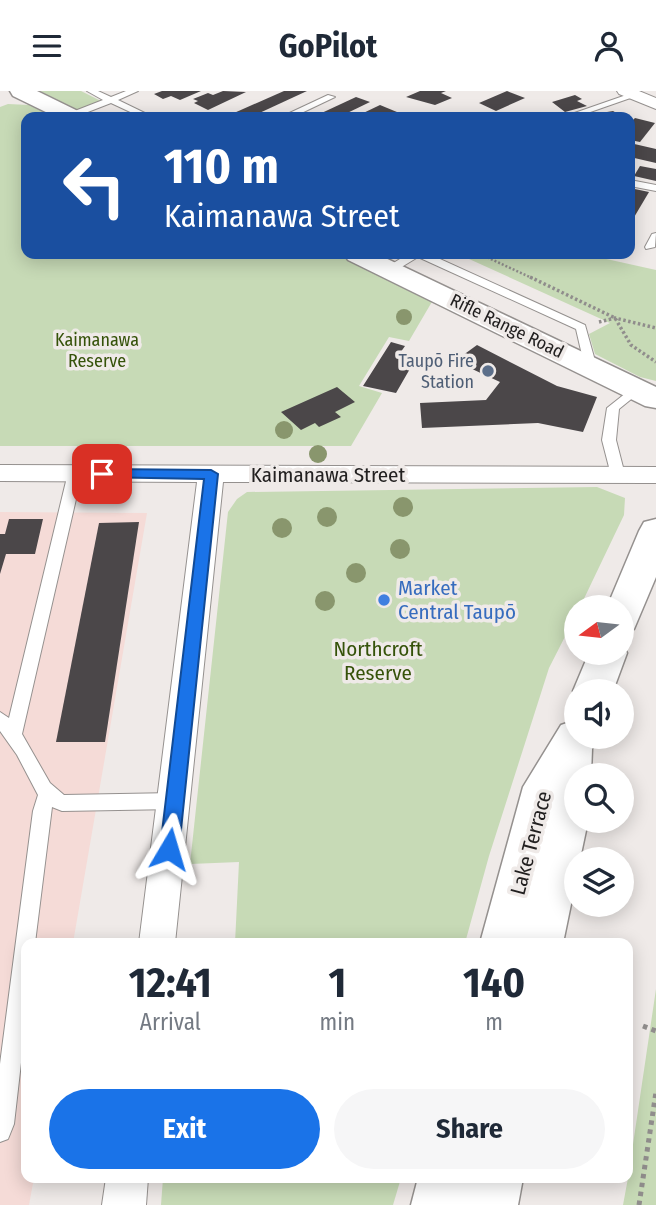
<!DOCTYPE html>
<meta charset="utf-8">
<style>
body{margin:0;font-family:"Fira Sans Condensed",sans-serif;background:#f6f6f7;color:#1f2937;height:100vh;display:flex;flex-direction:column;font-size:26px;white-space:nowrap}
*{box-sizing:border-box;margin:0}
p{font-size:23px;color:#747a83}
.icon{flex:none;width:38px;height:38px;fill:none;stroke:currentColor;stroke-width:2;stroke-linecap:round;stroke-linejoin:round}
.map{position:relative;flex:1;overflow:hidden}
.sheet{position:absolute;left:21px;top:847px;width:612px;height:245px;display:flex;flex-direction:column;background:#fff;border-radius:14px;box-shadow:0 4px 18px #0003}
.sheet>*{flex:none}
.top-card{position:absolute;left:21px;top:21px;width:614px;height:147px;border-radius:14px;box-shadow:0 4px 18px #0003;background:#1a4fa0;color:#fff;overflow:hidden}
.needle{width:46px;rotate:255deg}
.fabs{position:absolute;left:564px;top:504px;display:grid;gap:14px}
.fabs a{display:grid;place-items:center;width:70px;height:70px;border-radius:50%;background:#fff;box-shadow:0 4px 18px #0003;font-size:35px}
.pin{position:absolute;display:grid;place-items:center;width:60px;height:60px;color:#fff;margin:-30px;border-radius:14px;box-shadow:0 4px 10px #0006}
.me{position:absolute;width:77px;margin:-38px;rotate:7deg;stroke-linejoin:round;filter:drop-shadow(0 0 5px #0008)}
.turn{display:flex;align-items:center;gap:24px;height:147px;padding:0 28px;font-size:32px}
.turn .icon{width:91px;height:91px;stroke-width:2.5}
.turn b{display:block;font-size:49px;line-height:60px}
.eta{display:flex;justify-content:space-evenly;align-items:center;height:119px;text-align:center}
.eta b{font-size:42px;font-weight:700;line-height:49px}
.action{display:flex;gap:14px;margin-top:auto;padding:14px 28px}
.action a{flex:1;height:80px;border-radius:42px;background:#1a73e8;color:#fff;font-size:28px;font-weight:700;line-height:80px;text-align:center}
.action a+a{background:#f6f6f7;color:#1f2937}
header{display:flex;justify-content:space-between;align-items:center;height:91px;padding:0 28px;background:#fff;font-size:32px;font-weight:700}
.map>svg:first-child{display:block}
.commercial{fill:#f5dbd7}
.green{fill:#c7dab6}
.building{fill:#4b4749}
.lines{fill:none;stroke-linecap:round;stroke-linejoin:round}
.lane-casing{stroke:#95918f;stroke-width:2}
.street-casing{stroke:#95918f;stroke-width:2}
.secondary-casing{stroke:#95918f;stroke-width:3}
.path-far2{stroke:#908d8c;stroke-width:2.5;stroke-dasharray:2 2;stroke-linecap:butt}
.path-far1{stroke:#908d8c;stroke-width:3.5;stroke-dasharray:2.5 2.5;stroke-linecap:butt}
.path{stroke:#908d8c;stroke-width:5;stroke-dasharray:4.5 4.5;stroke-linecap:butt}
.lane{fill:#fff;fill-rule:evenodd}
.street{fill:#fff;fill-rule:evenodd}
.secondary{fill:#fff;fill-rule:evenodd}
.tree{fill:#89966d}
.route{fill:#1a73e8;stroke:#114b97;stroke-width:2}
.service-dot{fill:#5c6f8a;stroke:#efeae8;stroke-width:2.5}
.shop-dot{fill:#3f7fe0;stroke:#efeae8;stroke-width:2.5}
.labels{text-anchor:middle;stroke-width:7;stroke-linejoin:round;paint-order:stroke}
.far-street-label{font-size:18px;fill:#222020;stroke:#efeae8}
.far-park-label{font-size:18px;fill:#355209;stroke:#efeae8}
.far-service-label{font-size:18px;fill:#4e5e75;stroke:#efeae8;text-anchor:end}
.street-label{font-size:21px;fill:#222020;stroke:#efeae8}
.shop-label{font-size:21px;fill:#366cbe;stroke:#efeae8;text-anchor:start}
.park-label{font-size:21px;fill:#355209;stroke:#efeae8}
</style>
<header><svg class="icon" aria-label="menu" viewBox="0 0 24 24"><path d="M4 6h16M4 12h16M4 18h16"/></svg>GoPilot<svg class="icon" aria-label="person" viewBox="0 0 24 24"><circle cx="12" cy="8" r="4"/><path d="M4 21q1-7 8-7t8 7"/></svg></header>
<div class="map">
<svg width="656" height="1114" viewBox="0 0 656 1114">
<rect width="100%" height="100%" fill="#efeae8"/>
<!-- commercial -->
<polygon class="commercial" points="0,421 147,422 73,852 26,852 26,1087 34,1087 29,1114 0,1114"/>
<!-- green -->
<g class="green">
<polygon points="40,0 81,0 101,10 77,19"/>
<polygon points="8,13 29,14 54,26 26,26 26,163 336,163 433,209 409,250 389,246 359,295 382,302 351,355 0,355 0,16"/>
<polygon points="458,163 584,163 656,179 656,290 640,286 595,263 589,243 610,232"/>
<polygon points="597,396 625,407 624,424 580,516 576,516 576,524 549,577 489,765 465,852 235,852 239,771 190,773 228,421 237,408 247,401"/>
<polygon points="656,898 656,1114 623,1114 628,1087"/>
<polygon points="163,1087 401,1087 393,1114 161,1114"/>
</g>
<!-- building -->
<g class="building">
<polygon points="162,0 201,0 180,9 171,5 163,8 154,3"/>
<polygon points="223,0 246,1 208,19 194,12 198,10 193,8 208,2 213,4"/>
<polygon points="284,0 307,0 251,26 225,26"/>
<polygon points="420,0 446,0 441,2 452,7 435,14 406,6"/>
<polygon points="507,0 525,7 496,20 479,12"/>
<polygon points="575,4 582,8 577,10 587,15 565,21 552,11"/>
<polygon points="356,6 370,11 339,26 313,26"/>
<polygon points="380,14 409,26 355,26"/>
<polygon points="613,20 620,24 587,26 601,22"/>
<polygon points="635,27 655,32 640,51 630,49 630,32"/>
<polygon points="630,52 656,58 656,72 630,66"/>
<polygon points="640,75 656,78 656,90 634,85"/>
<polygon points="630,97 649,101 630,133"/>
<polygon points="391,251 405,255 398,265 415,269 396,302 363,295"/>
<polygon points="477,254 557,295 597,306 583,341 538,332 422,337 420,312 486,309 500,291 455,270"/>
<polygon points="337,296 355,311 335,321 341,326 319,336 315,332 301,339 281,321"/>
<polygon points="9,428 43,428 35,463 6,463 0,483 0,443 5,443"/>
<polygon points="139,431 105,651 56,651 99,432"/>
</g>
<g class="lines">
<!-- lane casing -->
<g class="lane-casing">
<g id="lane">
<polygon points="87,0 98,0 111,6 126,0 138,0 118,9 153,26 141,26 111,12 75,26 66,26 67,23 103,9"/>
<polygon points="632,2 639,4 576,26 563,26"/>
<polygon points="328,4 335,6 293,26 281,26"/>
<polygon points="630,89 656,94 656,100 630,95"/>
<polygon points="656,142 655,156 646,158 645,156 652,143"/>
<polygon points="408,163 429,163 585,234 597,277 591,281 585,277 576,238 418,166 395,180 387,180 387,176"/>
<polygon points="636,294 642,298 640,301 619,318 616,349 625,384 618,388 611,384 602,349 607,317"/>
<polygon points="75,378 82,382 22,643 50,692 64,704 175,702 181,705 184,710 181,715 175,718 62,720 52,716 35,852 26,852 26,928 14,1033 8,1048 0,1051 0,973 33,720 38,704 17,664 0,640 0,621 9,627 68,382"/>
</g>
</g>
<!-- street casing -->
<g class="street-casing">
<g id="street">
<polygon points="617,0 639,0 656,7 656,18 619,3"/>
<polygon points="0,374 656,376 656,392 223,391 175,852 139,852 197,391 0,390"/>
<polygon points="106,1087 148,1087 146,1114 102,1114"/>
</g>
</g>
<!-- secondary casing -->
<g class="secondary-casing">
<g id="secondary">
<polygon points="10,0 37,0 80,21 83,26 56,26 13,5"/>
<polygon points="344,163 377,163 656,296 656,317 645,315 348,169"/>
<polygon points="656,428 656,486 634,538 621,542 621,516 607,516 639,440 644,431"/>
<polygon points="622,551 627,562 613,600 576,600 576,605 573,600 589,562 621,562"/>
<polygon points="576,629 576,646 597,646 592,658 591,684 576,684 576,730 588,730 580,768 576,768 576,789 563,852 480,852 523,696 561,634"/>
<polygon points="418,1087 523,1087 518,1114 411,1114"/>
</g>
</g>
<!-- path-far2 -->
<polyline class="path-far2" points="480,163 534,188"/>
<!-- path-far1 -->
<g class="path-far1">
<polyline points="530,186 615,227 631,254 656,271"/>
<polyline points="599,231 615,227 656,237"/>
</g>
<!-- path -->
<g class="path">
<polyline points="643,935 656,940"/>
<polyline points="639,1114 656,1001"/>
</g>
<!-- lane -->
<use href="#lane" class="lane"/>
<!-- street -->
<use href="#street" class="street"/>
<!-- secondary -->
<use href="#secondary" class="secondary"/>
</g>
<!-- trees -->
<g class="tree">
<circle cx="404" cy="226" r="8"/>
<circle cx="284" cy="339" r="9"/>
<circle cx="318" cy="363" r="9"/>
<circle cx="403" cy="416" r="10"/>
<circle cx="327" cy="426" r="10"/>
<circle cx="282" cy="437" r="10"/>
<circle cx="400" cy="458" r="10"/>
<circle cx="356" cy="482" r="10"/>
<circle cx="325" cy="510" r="10"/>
</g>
<!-- route -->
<polygon class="route" points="102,378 211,379 218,383 179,758 176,763 169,766 163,763 160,758 204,388 97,386 95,383"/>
<!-- markers -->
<circle class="service-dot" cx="488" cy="280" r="7"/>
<circle class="shop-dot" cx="384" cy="509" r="7"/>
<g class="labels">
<!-- far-street labels -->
<g class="far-street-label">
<text transform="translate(507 235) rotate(26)" y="6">Rifle Range Road</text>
</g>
<!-- far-park labels -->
<g class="far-park-label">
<text x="97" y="255">Kaimanawa<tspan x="97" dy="21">Reserve</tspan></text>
</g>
<!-- far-service labels -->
<g class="far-service-label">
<text x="474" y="276">Taupō Fire<tspan x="474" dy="21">Station</tspan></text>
</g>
<!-- street labels -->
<g class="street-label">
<text x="328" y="391">Kaimanawa Street</text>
<text transform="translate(531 752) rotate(-75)" y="7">Lake Terrace</text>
</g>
<!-- shop labels -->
<g class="shop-label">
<text x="398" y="504">Market<tspan x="398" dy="24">Central Taupō</tspan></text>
</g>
<!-- park labels -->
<g class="park-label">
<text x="378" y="565">Northcroft<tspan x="378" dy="24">Reserve</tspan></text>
</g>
</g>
</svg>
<div class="fabs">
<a><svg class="needle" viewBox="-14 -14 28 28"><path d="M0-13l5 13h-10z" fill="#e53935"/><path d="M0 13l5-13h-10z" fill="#747a83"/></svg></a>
<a><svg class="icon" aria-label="sound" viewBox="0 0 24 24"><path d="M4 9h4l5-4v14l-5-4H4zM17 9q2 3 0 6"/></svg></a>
<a><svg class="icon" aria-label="search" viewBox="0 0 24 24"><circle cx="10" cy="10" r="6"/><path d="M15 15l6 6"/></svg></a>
<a><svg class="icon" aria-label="layers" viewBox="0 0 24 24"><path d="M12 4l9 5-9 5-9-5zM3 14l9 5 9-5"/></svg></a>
</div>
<div class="pin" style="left:102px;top:383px;background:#d93025"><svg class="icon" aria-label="arrive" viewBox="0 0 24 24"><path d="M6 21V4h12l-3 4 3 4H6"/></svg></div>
<svg class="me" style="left:169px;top:758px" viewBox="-20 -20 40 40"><path d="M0-17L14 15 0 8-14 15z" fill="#1a73e8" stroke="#fff" stroke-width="4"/></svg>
<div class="top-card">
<div class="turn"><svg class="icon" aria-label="left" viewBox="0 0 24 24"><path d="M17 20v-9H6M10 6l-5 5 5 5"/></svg><div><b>110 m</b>Kaimanawa Street</div></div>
</div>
<section class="sheet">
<div class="eta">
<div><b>12:41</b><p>Arrival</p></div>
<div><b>1</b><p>min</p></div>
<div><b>140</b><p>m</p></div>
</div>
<div class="action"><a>Exit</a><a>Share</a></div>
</section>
</div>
